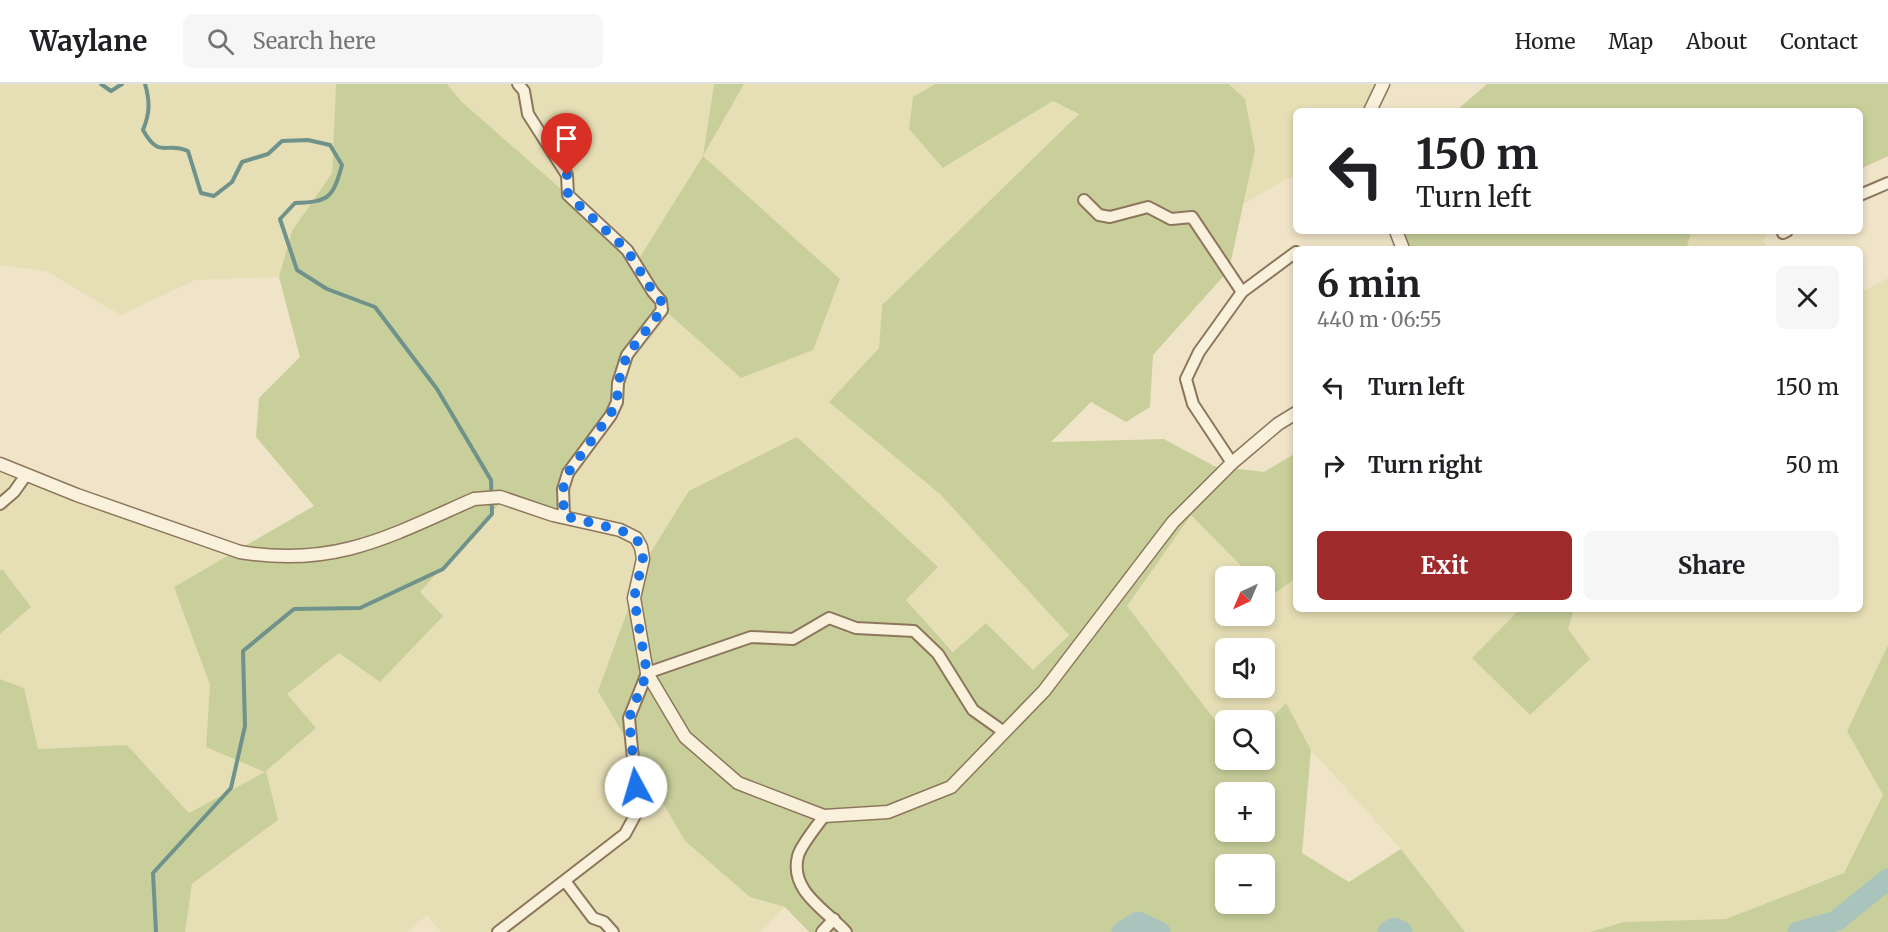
<!DOCTYPE html>
<meta charset="utf-8">
<style>
body{margin:0;font-family:Merriweather,serif;background:#f6f6f6;color:#202124;height:100vh;display:flex;flex-direction:column;font-size:22px;white-space:nowrap}
*{box-sizing:border-box;margin:0}
p{font-size:20px;color:#757577}
.icon{flex:none;width:33px;height:33px;fill:none;stroke:currentColor;stroke-width:2;stroke-linecap:round;stroke-linejoin:round}
.map{position:relative;flex:1;overflow:hidden}
.sheet{position:absolute;left:1293px;top:162px;width:570px;height:366px;display:flex;flex-direction:column;background:#fff;border-radius:9px;box-shadow:0 3px 9px #0003}
.sheet>*{flex:none}
.top-card{position:absolute;left:1293px;top:24px;width:570px;height:126px;border-radius:9px;box-shadow:0 3px 9px #0003;background:#fff;color:#202124;overflow:hidden}
.needle{width:39px;rotate:224deg}
.tools{position:absolute;left:1215px;top:482px;display:grid;gap:12px}
.tools a{display:grid;place-items:center;width:60px;height:60px;border-radius:9px;background:#fff;box-shadow:0 3px 9px #0003;font-size:30px}
.pin{position:absolute;display:grid;place-items:center;width:51px;height:51px;color:#fff;margin:-62px -26px;border-radius:50% 50% 50% 0;rotate:-45deg;box-shadow:0 0 6px #0007}
.pin .icon{rotate:45deg}
.me{position:absolute;width:66px;margin:-33px;rotate:354deg;stroke-linejoin:round;filter:drop-shadow(0 0 4px #0008)}
.turn{display:flex;align-items:center;gap:21px;height:126px;padding:0 24px;font-size:27px}
.turn .icon{width:78px;height:78px;stroke-width:2.5}
.turn b{display:block;font-size:42px;line-height:51px}
.round{display:grid;place-items:center;flex:none;width:63px;height:63px;border-radius:9px;background:#f6f6f6}
.headline{display:flex;align-items:center;justify-content:space-between;height:102px;padding:0 24px}
h1{font-size:36px;font-weight:700;line-height:45px}
.button{display:flex;gap:12px;margin-top:auto;padding:12px 24px}
.button a{flex:1;height:69px;border-radius:9px;background:#9e2a2b;color:#fff;font-size:24px;font-weight:700;line-height:69px;text-align:center}
.button a+a{background:#f6f6f6;color:#202124}
ul{padding:0;list-style:none}
li{display:flex;align-items:center;gap:18px;height:78px;padding:0 24px}
li div{flex:1}
li b{display:block;font-size:22px}
li em{font-style:normal}
header{display:flex;align-items:center;gap:36px;box-sizing:border-box;height:84px;padding:0 30px;background:#fff;border-bottom:2px solid #e0e0e0}
header strong{font-size:28px}
nav{display:flex;gap:33px;margin-inline-start:auto;font-size:21px}
.search{width:420px;height:54px;background:#f6f6f6;display:flex;align-items:center;gap:15px;box-sizing:border-box;padding:0 21px;border-radius:9px;color:#757577;font-size:22px}
.map>svg:first-child{display:block}
.farmland{fill:#e6deb5;fill-rule:evenodd}
.green{fill:#c9cf9b;fill-rule:evenodd}
.lines{fill:none;stroke-linecap:round;stroke-linejoin:round}
.stream{stroke:#6f938a;stroke-width:4}
.river{stroke:#a9c4bc;stroke-width:21}
.minor-casing{stroke:#8d765c;stroke-width:14}
.tertiary-casing{stroke:#8d765c;stroke-width:15}
.minor{stroke:#faf1dc;stroke-width:10}
.tertiary{stroke:#faf1dc;stroke-width:12}
.route{stroke:#1a73e8;stroke-width:10;stroke-dasharray:0 18}
</style>
<header>
<strong>Waylane</strong>
<div class="search"><svg class="icon" aria-label="search" viewBox="0 0 24 24"><circle cx="10" cy="10" r="6"/><path d="M15 15l6 6"/></svg>Search here</div>
<nav><a>Home</a><a>Map</a><a>About</a><a>Contact</a></nav>
</header>
<div class="map">
<svg width="1888" height="848" viewBox="0 0 1888 848">
<rect width="100%" height="100%" fill="#f0e4c8"/>
<!-- farmland -->
<g class="farmland">
<polygon points="0,0 336,0 332,89 293,147 279,193 195,196 121,231 46,187 0,181"/>
<polygon points="447,0 714,0 704,70 744,0 935,0 913,13 944,84 1053,17 1079,30 882,221 879,264 829,318 941,411 1069,550 1032,587 986,539 954,568 906,516 938,483 598,607 685,757 750,813 785,823 759,848 441,848 427,831 407,848 185,848 192,800 278,736 265,688 189,729 127,661 38,665 24,604 0,595 0,550 31,523 0,487 0,375 231,470 174,503 210,601 206,663 286,610 339,569 379,597 420,508 503,416 568,396 625,271 669,230 741,294 637,178 461,17"/>
<polygon points="1229,0 1383,0 1367,27 1296,27 1296,90 1243,120 1255,66"/>
<polygon points="1692,147 1767,147 1763,157 1768,165 1686,165"/>
<path d="M 1888,194 L 1888,561 L 1847,647 L 1883,711 L 1844,789 L 1726,835 L 1624,838 L 1590,848 L 1465,848 L 1401,765 L 1311,666 L 1286,619 L 1265,640 L 1264,636 L 1226,636 L 1225,649 L 1127,522 L 1191,430 L 1251,492 L 1226,492 L 1226,531 L 1264,531 L 1265,505 L 1272,512 L 1296,492 L 1296,525 L 1520,525 L 1472,574 L 1568,545 L 1574,525 L 1860,525 L 1860,209 ZM 1226,564 L 1264,564 L 1264,603 L 1226,603 Z"/>
</g>
<!-- green -->
<g class="green">
<polygon points="336,0 447,0 461,17 563,107 637,178 703,72 714,0 744,0 703,72 840,195 813,266 741,294 669,230 625,271 617,328 568,396 567,433 503,416 420,508 443,532 380,598 339,569 287,610 316,644 266,687 278,736 192,800 185,848 0,848 0,595 24,604 38,665 127,661 189,729 265,688 206,663 210,601 174,503 314,422 256,353 259,314 300,273 279,193 292,147 332,89"/>
<path d="M 935,0 L 1229,0 L 1245,15 L 1255,66 L 1229,186 L 1153,271 L 1150,323 L 1126,338 L 1091,318 L 1051,358 L 1164,355 L 1214,382 L 1264,388 L 1296,369 L 1295,495 L 1271,512 L 1265,505 L 1264,492 L 1251,492 L 1191,431 L 1127,522 L 1225,649 L 1226,675 L 1264,675 L 1265,640 L 1286,619 L 1311,666 L 1302,769 L 1349,798 L 1401,765 L 1465,848 L 809,848 L 785,823 L 750,813 L 685,757 L 598,607 L 647,474 L 689,407 L 797,353 L 938,483 L 906,516 L 953,568 L 986,539 L 1033,586 L 1069,551 L 941,411 L 829,318 L 879,264 L 882,221 L 1079,30 L 1053,17 L 943,84 L 909,45 L 913,13 ZM 1226,708 L 1264,708 L 1264,747 L 1226,747 ZM 1226,780 L 1264,780 L 1264,819 L 1226,819 Z"/>
<polygon points="1487,0 1888,0 1888,72 1860,85 1860,27 1456,27"/>
<polygon points="1399,147 1692,147 1686,165 1411,165"/>
<polygon points="2,485 31,523 0,550 0,487"/>
<polygon points="1520,525 1574,525 1568,545 1590,575 1530,631 1472,574"/>
<polygon points="1888,561 1888,848 1590,848 1624,838 1726,835 1844,789 1883,711 1847,647"/>
</g>
<g class="lines">
<!-- stream -->
<g class="stream">
<polyline points="101,0 111,7 122,0"/>
<path d="M 145,0 C 150,17 150,29 143,46 C 160,76 165,57 188,67 L 201,109 L 214,112 L 232,98 L 242,78 L 268,70 L 282,57 L 308,56 L 330,61 L 342,81 C 333,113 330,118 295,119 L 280,135 L 297,186 L 327,205 L 375,223 L 437,305 L 491,396 L 492,430 L 443,485 L 360,524 L 294,525 L 243,567 L 245,642 L 231,704 L 153,789 L 156,848"/>
</g>
<!-- river -->
<g class="river">
<polyline points="1122,848 1138,838 1160,848"/>
<polyline points="1388,848 1394,844 1402,848"/>
<polyline points="1798,848 1836,837 1888,795"/>
</g>
<!-- minor casing -->
<g class="minor-casing">
<g id="minor">
<polyline points="518,0 524,7 528,30 567,91 568,111 627,166 653,208 661,217 662,226 627,271 618,299 617,318 611,331 568,389 563,405 564,432"/>
<polyline points="1860,111 1888,99"/>
<polyline points="1084,116 1099,131 1110,133 1148,123 1171,135 1192,133 1242,208"/>
<polyline points="1783,149 1787,147"/>
<polyline points="1232,379 1193,320 1186,295 1199,268 1242,208 1296,168"/>
<polyline points="0,420 14,408 26,391"/>
<path d="M 824,732 C 817,742 801,761 798,772 C 789,807 826,826 846,848"/>
<polyline points="565,797 593,834 604,838 613,848"/>
<polyline points="498,848 625,750 638,726 629,634 647,589 751,553 793,555 829,534 856,544 914,547 938,570 973,626 1004,648"/>
<polyline points="822,848 834,835"/>
</g>
</g>
<!-- tertiary casing -->
<g class="tertiary-casing">
<g id="tertiary">
<polyline points="1370,27 1383,0"/>
<polyline points="1396,147 1403,165"/>
<path d="M 0,380 L 77,411 L 240,468 C 335,484 390,452 474,415 L 500,413 L 553,431 L 620,446 L 636,454 L 641,463 L 643,475 L 634,514 L 647,589 L 685,653 L 738,699 L 824,732 L 888,728 L 951,703 L 1044,607 L 1173,438 L 1232,379 L 1278,340 L 1296,329"/>
</g>
</g>
<!-- minor -->
<use href="#minor" class="minor"/>
<!-- tertiary -->
<use href="#tertiary" class="tertiary"/>
</g>
<g class="lines">
<!-- route -->
<polyline class="route" points="567,91 568,111 627,166 653,208 661,217 662,226 627,271 618,299 617,318 610,331 568,389 563,405 564,432 620,446 636,454 641,463 643,475 634,514 647,589 629,634 636,703"/>
</g>
</svg>
<div class="tools">
<a><svg class="needle" viewBox="-14 -14 28 28"><path d="M0-13l5 13h-10z" fill="#e53935"/><path d="M0 13l5-13h-10z" fill="#757577"/></svg></a>
<a><svg class="icon" aria-label="sound" viewBox="0 0 24 24"><path d="M4 9h4l5-4v14l-5-4H4zM17 9q2 3 0 6"/></svg></a>
<a><svg class="icon" aria-label="search" viewBox="0 0 24 24"><circle cx="10" cy="10" r="6"/><path d="M15 15l6 6"/></svg></a>
<a>+</a>
<a>−</a>
</div>
<div class="pin" style="left:567px;top:91px;background:#d93025"><svg class="icon" aria-label="arrive" viewBox="0 0 24 24"><path d="M6 21V4h12l-3 4 3 4H6"/></svg></div>
<svg class="me" style="left:636px;top:703px" viewBox="-20 -20 40 40"><circle r="19" fill="#fff"/><path d="M0-13L10 11 0 6-10 11z" fill="#1a73e8"/></svg>
<div class="top-card">
<div class="turn"><svg class="icon" aria-label="left" viewBox="0 0 24 24"><path d="M17 20v-9H6M10 6l-5 5 5 5"/></svg><div><b>150 m</b>Turn left</div></div>
</div>
<section class="sheet">
<div class="headline"><div><h1>6 min</h1><p>440 m · 06:55</p></div><a class="round"><svg class="icon" aria-label="close" viewBox="0 0 24 24"><path d="M6 6l12 12M18 6L6 18"/></svg></a></div>
<ul>
<li><svg class="icon" aria-label="left" viewBox="0 0 24 24"><path d="M17 20v-9H6M10 6l-5 5 5 5"/></svg><div><b>Turn left</b></div><em>150 m</em></li>
<li><svg class="icon" aria-label="right" viewBox="0 0 24 24"><path d="M7 20v-9h11M14 6l5 5-5 5"/></svg><div><b>Turn right</b></div><em>50 m</em></li>
</ul>
<div class="button"><a>Exit</a><a>Share</a></div>
</section>
</div>
